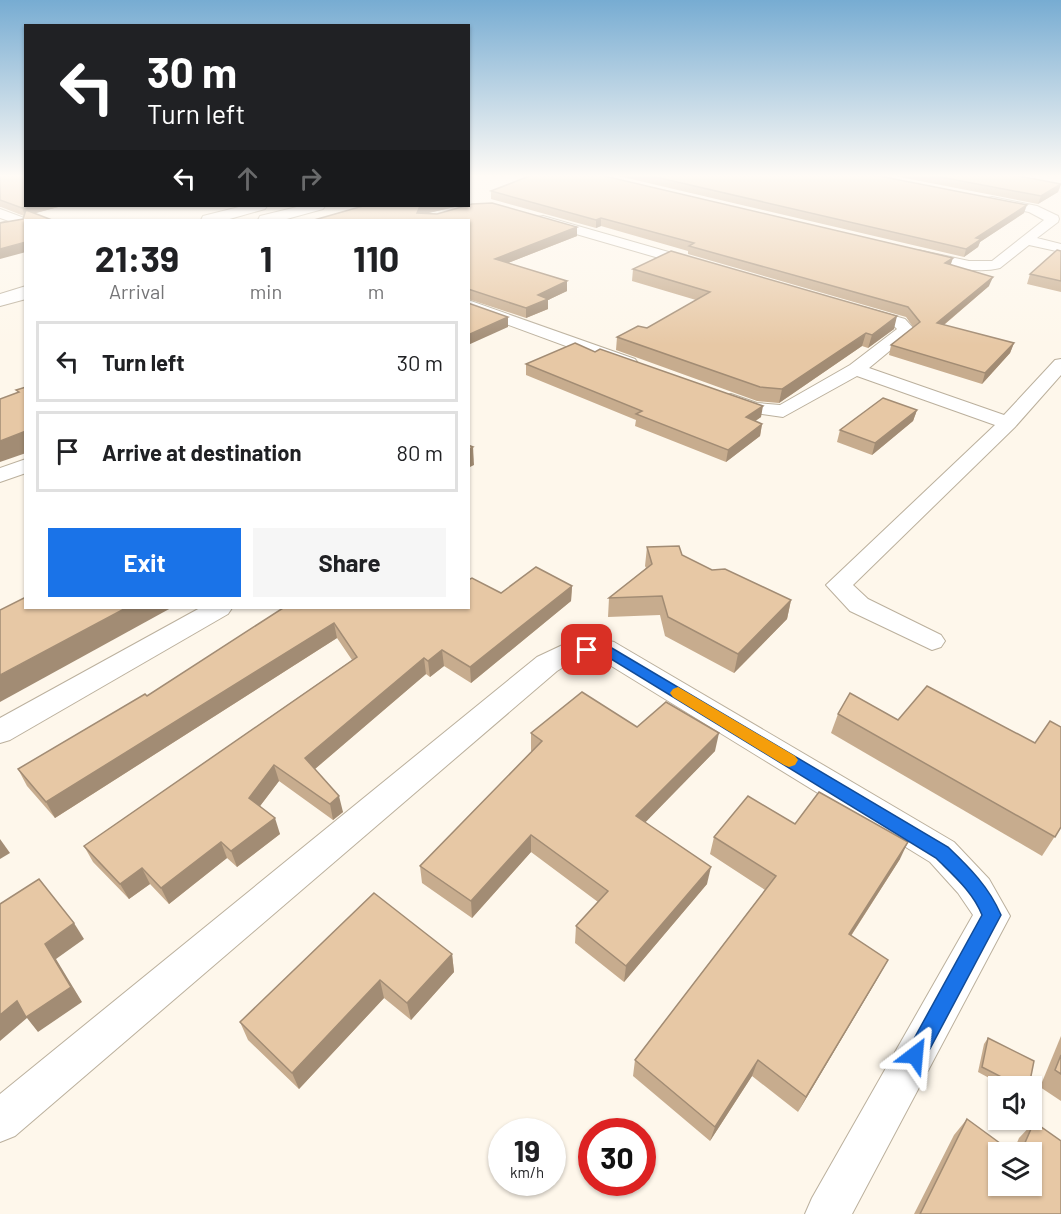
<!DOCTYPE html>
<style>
body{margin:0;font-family:Barlow,sans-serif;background:#f6f6f6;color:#202124;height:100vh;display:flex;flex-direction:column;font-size:22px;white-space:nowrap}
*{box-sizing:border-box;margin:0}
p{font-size:20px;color:#757577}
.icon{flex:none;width:33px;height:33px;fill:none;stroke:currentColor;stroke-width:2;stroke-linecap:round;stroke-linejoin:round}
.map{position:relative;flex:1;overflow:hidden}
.drawer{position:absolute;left:24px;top:219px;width:446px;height:390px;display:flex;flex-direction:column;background:#fff;border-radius:0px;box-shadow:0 2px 4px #0004}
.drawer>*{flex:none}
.hud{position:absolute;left:24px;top:24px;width:446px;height:183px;border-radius:0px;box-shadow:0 2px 4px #0004;background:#202124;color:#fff;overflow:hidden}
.tools{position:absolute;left:988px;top:1076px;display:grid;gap:12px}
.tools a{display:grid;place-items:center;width:54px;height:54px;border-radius:0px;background:#fff;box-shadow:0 2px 4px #0004;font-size:30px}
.speed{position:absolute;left:488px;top:1118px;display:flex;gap:12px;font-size:30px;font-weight:700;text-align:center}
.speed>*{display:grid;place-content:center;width:78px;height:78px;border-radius:50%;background:#fff;box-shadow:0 2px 4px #0004;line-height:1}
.speed small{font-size:15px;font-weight:400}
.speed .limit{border:9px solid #d22;background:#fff;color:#111}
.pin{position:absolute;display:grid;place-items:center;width:51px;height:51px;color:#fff;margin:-26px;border-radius:12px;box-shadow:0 3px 9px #0006}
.me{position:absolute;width:66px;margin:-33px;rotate:29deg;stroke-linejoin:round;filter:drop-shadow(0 0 4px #0008)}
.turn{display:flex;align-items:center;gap:21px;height:126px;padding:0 24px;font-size:27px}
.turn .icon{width:78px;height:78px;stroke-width:2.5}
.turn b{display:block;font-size:42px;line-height:51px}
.lanes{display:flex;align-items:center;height:57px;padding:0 24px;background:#0003;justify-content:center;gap:30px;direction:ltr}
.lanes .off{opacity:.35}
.eta{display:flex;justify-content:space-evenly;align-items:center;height:102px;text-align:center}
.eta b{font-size:36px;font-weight:700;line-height:42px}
.action{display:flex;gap:12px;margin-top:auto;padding:12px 24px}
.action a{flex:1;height:69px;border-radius:0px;background:#1a73e8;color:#fff;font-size:24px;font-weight:700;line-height:69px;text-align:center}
.action a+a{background:#f6f6f6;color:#202124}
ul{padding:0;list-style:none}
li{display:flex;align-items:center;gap:18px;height:81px;margin:0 12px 9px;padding:0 12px;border:3px solid #e0e0e0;border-radius:0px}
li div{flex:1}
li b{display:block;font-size:22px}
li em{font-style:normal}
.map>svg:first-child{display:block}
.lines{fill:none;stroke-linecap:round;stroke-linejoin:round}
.street-casing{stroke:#bbb09d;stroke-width:2}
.secondary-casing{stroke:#bbb09d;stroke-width:2}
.street{fill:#fff;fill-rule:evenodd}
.secondary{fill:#fff;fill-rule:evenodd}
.wall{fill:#c7ac8e}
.shaded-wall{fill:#a28c74}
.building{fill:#e7c8a5;stroke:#a28c74;stroke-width:1.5}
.route{fill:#1a73e8;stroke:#114b97;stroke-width:1.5}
.slow{fill:#f59e0b}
</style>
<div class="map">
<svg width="1061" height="1214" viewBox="0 0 1061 1214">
<rect width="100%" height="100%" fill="#fef7eb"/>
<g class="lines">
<!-- street casing -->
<g class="street-casing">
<g id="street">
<path d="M 992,197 L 1037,206 L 1058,216 L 1059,219 L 1058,222 L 1037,238 L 1061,244 L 1061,252 L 1029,245 L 1000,268 C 973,275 940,264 913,257 L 911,254 L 913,251 L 918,250 L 969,261 L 992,261 L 1044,220 L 1029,212 L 988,204 L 988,198 Z"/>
<polygon points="0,209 27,219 26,225 0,231 0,223 9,221 0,218"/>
<polygon points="543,216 700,261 702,264 695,268 690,267 538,223 537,220 538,217"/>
<polygon points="468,300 635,359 638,363 635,367 623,367 468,310"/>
<polygon points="863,307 905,319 915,330 869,368 1004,415 1055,360 1061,359 1061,375 1015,427 853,585 868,599 941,635 945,641 941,647 932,650 850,611 826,585 995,425 857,376 783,417 747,412 724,404 722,400 724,396 731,394 757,403 780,405 850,365 897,329 893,325 857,315 855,312 857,309"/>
<polygon points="26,459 26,473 0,482 0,468"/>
<polygon points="200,608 232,608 228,614 10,740 0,743 0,718"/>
<polygon points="605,640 614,642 954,842 989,879 1010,916 852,1214 805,1214 812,1198 973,915 958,893 930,862 600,659 575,660 557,671 15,1136 0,1142 0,1094 537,657 569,642"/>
</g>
</g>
<!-- secondary casing -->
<g class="secondary-casing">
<g id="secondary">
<polygon points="243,206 267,206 265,209 226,220 201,220 203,216"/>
<polygon points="301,206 325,206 323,209 283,220 258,220 260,216"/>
<polygon points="26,286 26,299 0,306 0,294"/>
</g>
</g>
<!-- street -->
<use href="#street" class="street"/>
<!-- secondary -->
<use href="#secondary" class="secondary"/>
</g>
<!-- wall -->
<g class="wall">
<polygon points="0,175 26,206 62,206 35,213 23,219 24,216 1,207 0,207"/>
<polygon points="614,175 874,175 1024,213 980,242 978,247 964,257"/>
<polygon points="889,175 1013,175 1061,184 1058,192 1038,204"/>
<polygon points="491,191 951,264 989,286 944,325 1014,343 1010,353 982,384 889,355 891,345 913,327 906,317 688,254 688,251 601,226 596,228 491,199"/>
<polygon points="459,206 428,213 577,227 577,236 508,263 567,281 567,291 548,300 548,309 526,318 468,299 468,220 314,220"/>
<polygon points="1061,251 1061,292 1027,284 1030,274"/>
<polygon points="633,269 894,329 868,348 862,346 779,403 757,401 616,350 617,337 647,328 696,300 632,281"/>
<polygon points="595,352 761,417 755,421 762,424 760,436 726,462 635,426 636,420 526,375 526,364"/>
<polygon points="917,410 913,421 872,455 837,442 840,430"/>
<polygon points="647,547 682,555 712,570 791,600 787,619 734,673 665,636 660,615 608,617 609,598 646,568 645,566"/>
<polygon points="572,586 571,601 471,683 444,666 430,677 426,674 315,769 343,812 333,820 279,781 260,806 280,834 237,867 227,858 169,904 150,884 129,899 93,862 84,846 352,660 337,638 55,818 27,786 18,769 147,696 283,608 501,593"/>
<polygon points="838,714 1061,827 1042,856 831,733"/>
<polygon points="637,727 715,751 645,822 707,884 624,982 575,943 576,926 598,902 531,852 472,918 422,883 420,866 532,751 531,751 531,733"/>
<polygon points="795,824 900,859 851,936 879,976 798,1112 752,1076 710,1141 633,1076 635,1060 765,890 710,854 714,837"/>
<polygon points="452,954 454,972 411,1020 384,998 299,1089 248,1040 240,1022"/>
<polygon points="1061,1036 1061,1101 1040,1087"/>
<polygon points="988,1038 1029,1086 1004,1086 978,1072 984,1044"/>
<polygon points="967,1119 999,1185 1032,1152 1013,1152 1019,1138 1034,1122 1061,1214 914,1214 954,1135"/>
</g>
<!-- shaded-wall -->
<g class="shaded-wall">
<polygon points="1061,184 1058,192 1038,204 1041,196"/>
<polygon points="1027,205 1024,213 980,242 978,247 964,257 966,249 976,238"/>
<polygon points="29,206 62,206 25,216 22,208"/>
<polygon points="420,206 459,206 420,215 417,213"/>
<polygon points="601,218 601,226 596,228 596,220"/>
<polygon points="577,227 577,236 495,268 495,259"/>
<polygon points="26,242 26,252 0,259 0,249"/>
<polygon points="953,258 950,267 945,263"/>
<polygon points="993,277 989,286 934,333 937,323"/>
<polygon points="567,281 567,291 548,300 548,309 526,318 526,308 538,295"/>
<polygon points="897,316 894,329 868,348 872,335"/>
<polygon points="508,317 508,327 468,345 468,335"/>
<polygon points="866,333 862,346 779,403 782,389"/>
<polygon points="1014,343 1010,353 982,384 985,373"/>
<polygon points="763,406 761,417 744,429 746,417"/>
<polygon points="917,410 913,421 872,455 875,443"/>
<polygon points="762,424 760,436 726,462 728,450"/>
<polygon points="26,431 26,453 0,462 0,441"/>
<polygon points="473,447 474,465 468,468 468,450"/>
<polygon points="572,586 571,601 471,683 470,667"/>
<polygon points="791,600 787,619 734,673 738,654"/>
<polygon points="126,608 171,608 0,702 0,675"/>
<polygon points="334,623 337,638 55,818 46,802"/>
<polygon points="442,650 444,666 430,677 428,661"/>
<polygon points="424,658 426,674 309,774 305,758"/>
<polygon points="719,733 715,751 634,834 636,816"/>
<polygon points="274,765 279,781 254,814 249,798"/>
<polygon points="339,796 343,812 333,820 330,804"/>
<polygon points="275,818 280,834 237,867 231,851"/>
<polygon points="531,835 531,852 472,918 471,901"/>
<polygon points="0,839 10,853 0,859"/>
<polygon points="221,842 227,858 169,904 161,888"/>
<polygon points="908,842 900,859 841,951 849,934"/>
<polygon points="711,867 707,884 624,982 626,966"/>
<polygon points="142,868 150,884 129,899 120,884"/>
<polygon points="74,923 84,939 56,959 82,1002 38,1032 27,1018 0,1041 0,1015 45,944"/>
<polygon points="452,954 454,972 411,1020 407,1003"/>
<polygon points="888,960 879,976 798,1112 806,1097"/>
<polygon points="380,980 384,998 299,1089 292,1073"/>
<polygon points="758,1060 752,1076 710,1141 715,1127"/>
</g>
<!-- building -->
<g class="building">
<polygon points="0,175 26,175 26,206 29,206 22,208 0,200"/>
<polygon points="532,175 600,175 953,258 945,263 993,277 937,323 1014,343 985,373 891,345 920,322 908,307 689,246 694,243 601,218 596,220 491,191"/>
<polygon points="647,175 874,175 1027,205 976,238 981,239 966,249"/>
<polygon points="930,175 1013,175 1061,184 1041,196"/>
<polygon points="492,203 577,227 495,259 567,281 538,295 548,299 526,308 468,289 468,220 314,220 363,206 423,206 420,206 417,213 437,214 472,204"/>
<polygon points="26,210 52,220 26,220 26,242 0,249 0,223 23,219"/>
<polygon points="1057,250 1061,251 1061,281 1030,274"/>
<polygon points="671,251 897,316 872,335 866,333 782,389 760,387 617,337 638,326 647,328 710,292 633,269"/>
<polygon points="468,303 508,317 468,335"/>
<polygon points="575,343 595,352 600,349 763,406 746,417 762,424 728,450 636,414 642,411 526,364"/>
<polygon points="26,387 26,431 0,441 0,399 19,392 16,390"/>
<polygon points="883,398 917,410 875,443 840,430"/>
<polygon points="468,445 473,447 468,450"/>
<polygon points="679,546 682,555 712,570 725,569 791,600 738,654 668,617 662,596 609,598 652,564 647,547"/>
<polygon points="536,567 572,586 470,667 442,650 428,661 424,658 305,758 339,796 330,804 274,765 249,798 275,818 231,851 221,842 161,888 142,868 120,884 84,846 357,657 334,623 46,802 18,769 145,694 147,696 283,608 468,608 468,580 472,578 501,593"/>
<polygon points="26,597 26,608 126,608 0,675 0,610"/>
<polygon points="927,686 1035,743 1050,721 1061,727 1061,827 1055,837 838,714 850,693 898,720"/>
<polygon points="582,692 637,727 666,702 719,733 636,816 711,867 626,966 576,926 608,891 531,835 471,901 420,866 542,741 531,733"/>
<polygon points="819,792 908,842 849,934 888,960 806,1097 758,1060 715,1127 635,1060 776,876 714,837 748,796 795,824"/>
<polygon points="39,879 74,923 45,944 71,987 26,1017 17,1001 0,1015 0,904"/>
<polygon points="374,893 452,954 407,1003 380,980 292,1073 240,1022"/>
<polygon points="988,1038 1034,1061 1029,1086 1019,1086 982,1067"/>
<polygon points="1061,1055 1061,1074 1055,1070"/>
<polygon points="967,1119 1012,1152 999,1152 999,1185 1032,1185 1032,1152 1021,1152 1034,1122 1061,1141 1061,1214 920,1214"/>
</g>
<!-- sky -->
<linearGradient id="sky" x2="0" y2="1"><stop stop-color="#77acd2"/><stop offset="0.51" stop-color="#fffbf6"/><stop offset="1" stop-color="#fffbf6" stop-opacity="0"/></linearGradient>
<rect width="1061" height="345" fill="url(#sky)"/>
<!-- route -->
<path class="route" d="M 605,644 L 948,847 C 970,868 989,887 1001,915 L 923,1062 L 915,1066 L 908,1062 L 905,1055 L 982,915 C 973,892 953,875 936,858 L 603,654 L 587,655 L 580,650 L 587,645 Z"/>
<!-- slow -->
<polygon class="slow" points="678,687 795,756 798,760 795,765 789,767 784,765 673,697 670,693 673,689"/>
</svg>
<div class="tools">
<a><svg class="icon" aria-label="sound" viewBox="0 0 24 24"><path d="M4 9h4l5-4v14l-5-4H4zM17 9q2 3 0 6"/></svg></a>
<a><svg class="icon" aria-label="layers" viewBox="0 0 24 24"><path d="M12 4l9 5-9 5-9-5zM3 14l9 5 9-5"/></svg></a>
</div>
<div class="speed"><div>19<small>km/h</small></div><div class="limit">30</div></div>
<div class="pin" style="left:587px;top:650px;background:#d93025"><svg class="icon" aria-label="arrive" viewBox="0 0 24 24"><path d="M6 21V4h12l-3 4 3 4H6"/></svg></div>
<svg class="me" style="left:915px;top:1055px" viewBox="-20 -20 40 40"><path d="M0-17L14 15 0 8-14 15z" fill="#1a73e8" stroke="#fff" stroke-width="4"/></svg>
<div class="hud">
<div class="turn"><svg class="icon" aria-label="left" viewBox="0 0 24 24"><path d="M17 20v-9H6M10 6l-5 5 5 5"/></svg><div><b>30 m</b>Turn left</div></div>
<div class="lanes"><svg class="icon" aria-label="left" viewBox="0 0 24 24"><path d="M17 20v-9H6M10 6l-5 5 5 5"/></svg><svg class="icon off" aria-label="ahead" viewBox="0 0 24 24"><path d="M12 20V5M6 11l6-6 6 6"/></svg><svg class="icon off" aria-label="right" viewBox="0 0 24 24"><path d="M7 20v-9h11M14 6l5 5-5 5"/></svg></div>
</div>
<section class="drawer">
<div class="eta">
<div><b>21:39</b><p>Arrival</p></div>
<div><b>1</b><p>min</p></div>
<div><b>110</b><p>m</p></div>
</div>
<ul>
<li><svg class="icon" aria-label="left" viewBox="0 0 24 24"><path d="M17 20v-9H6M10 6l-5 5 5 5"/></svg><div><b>Turn left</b></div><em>30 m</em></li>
<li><svg class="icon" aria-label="arrive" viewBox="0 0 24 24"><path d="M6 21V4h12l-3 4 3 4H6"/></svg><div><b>Arrive at destination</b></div><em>80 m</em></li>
</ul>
<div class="action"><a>Exit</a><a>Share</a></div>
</section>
</div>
